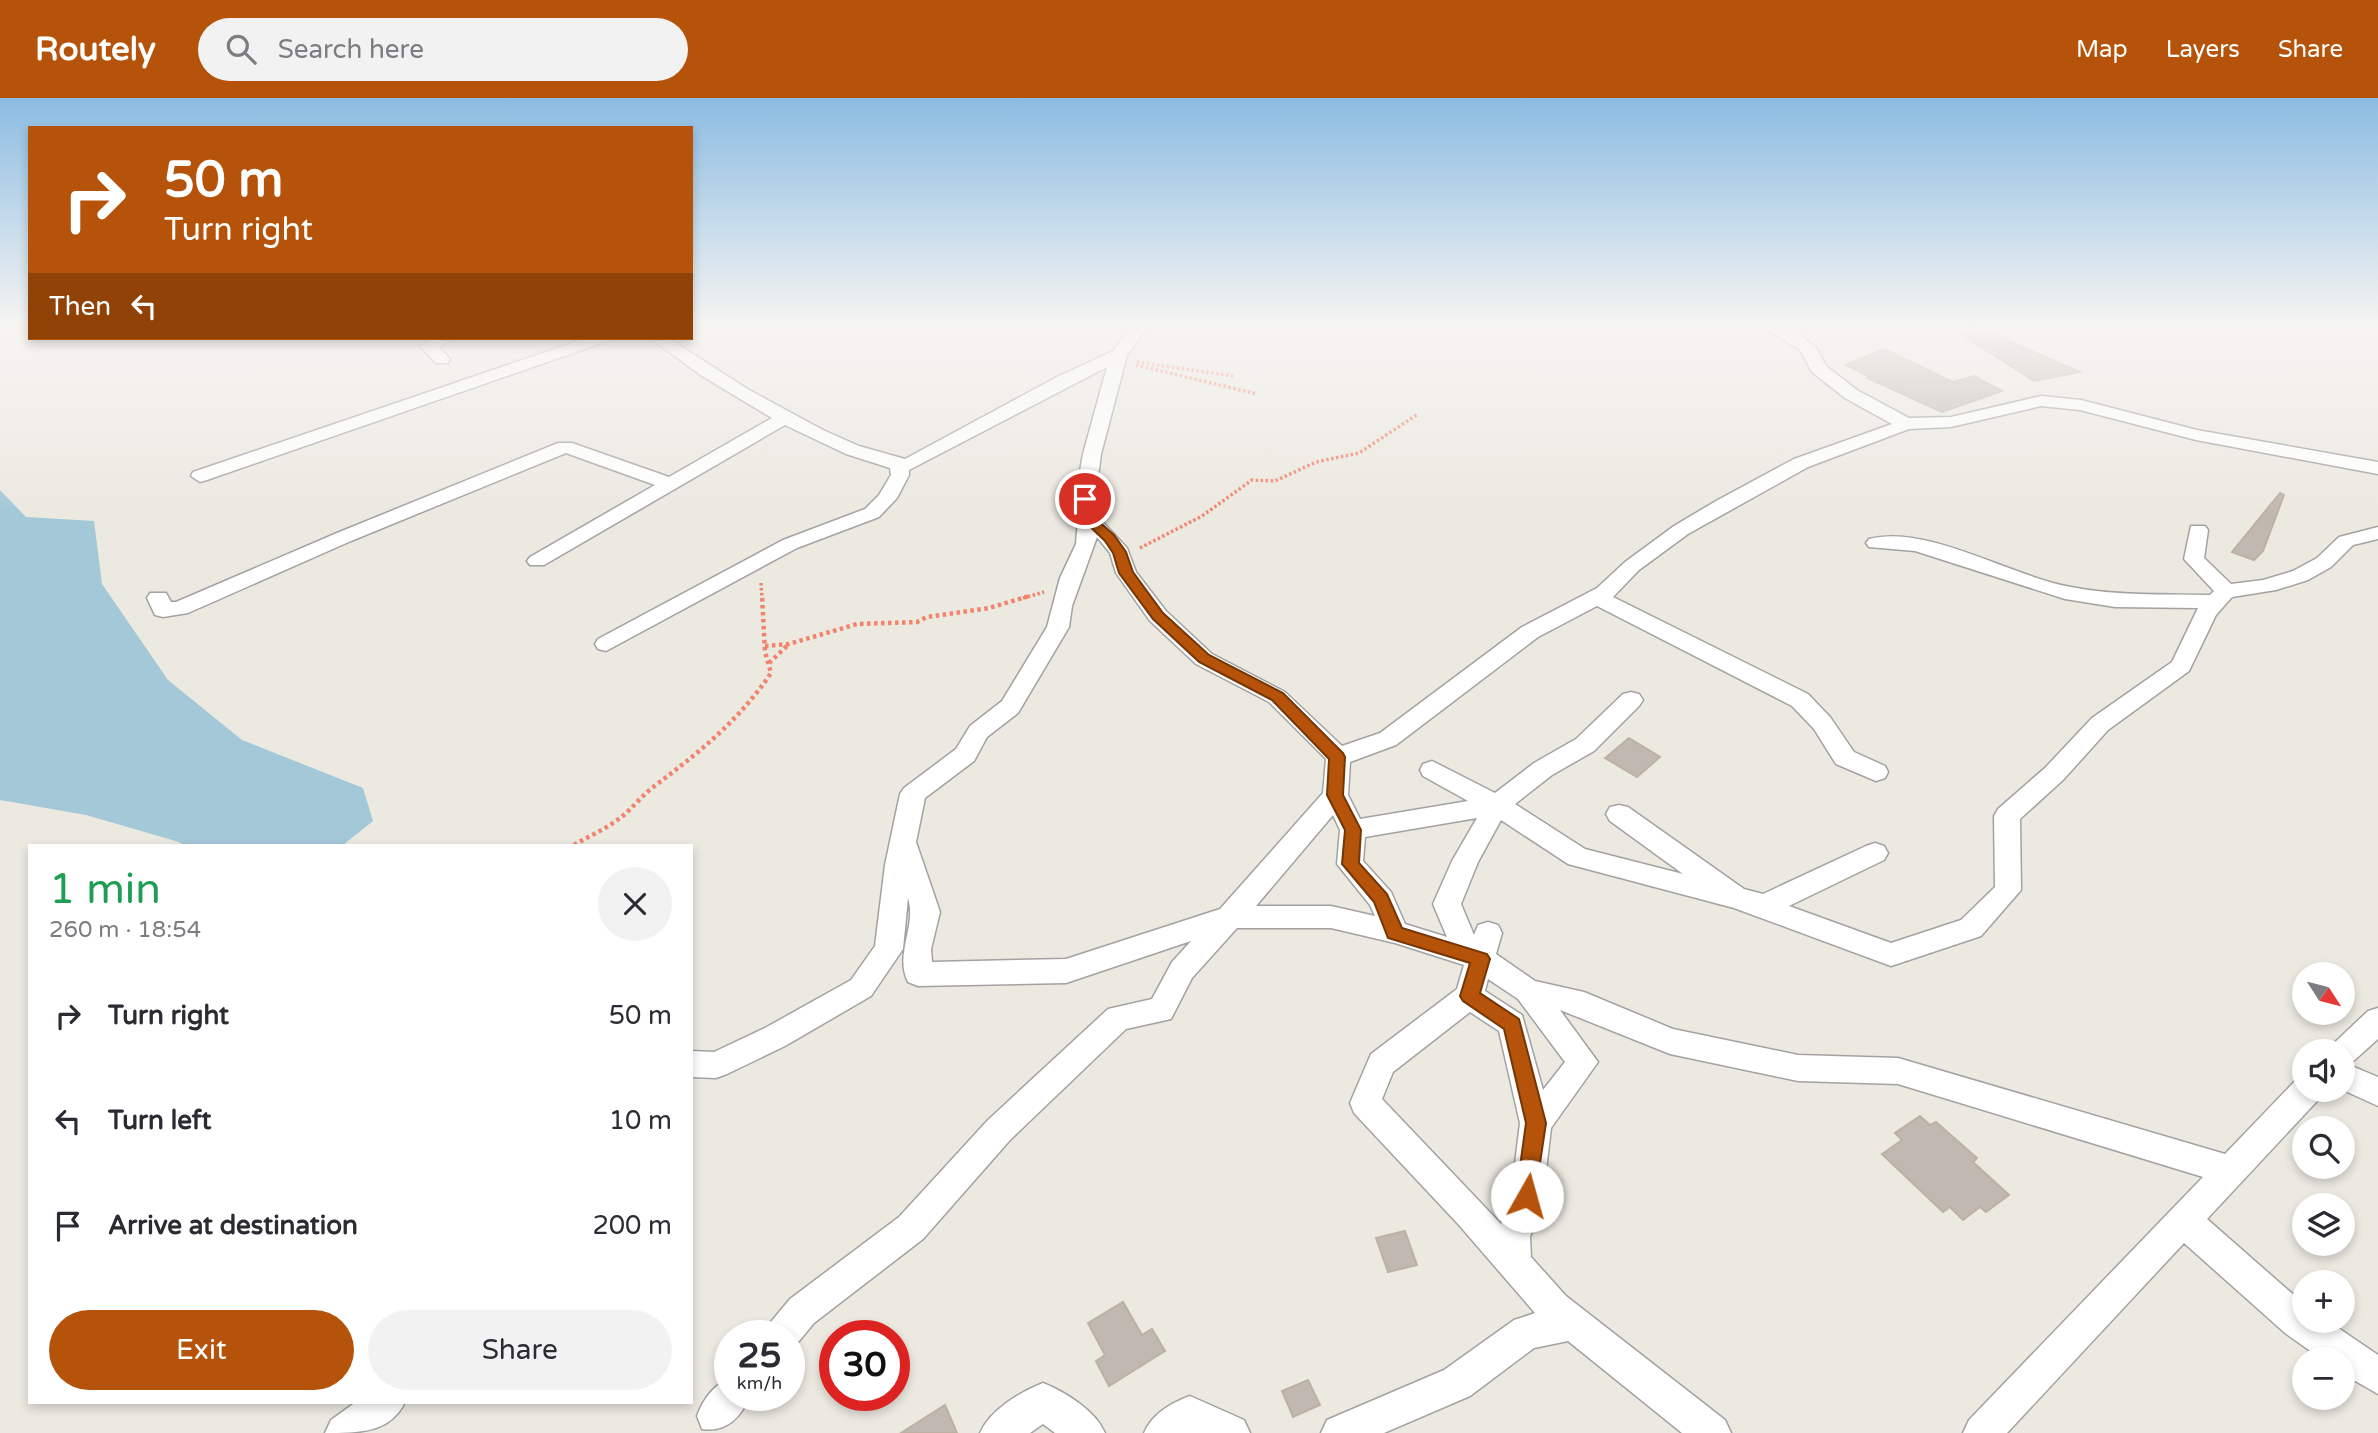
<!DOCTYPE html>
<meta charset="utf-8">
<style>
body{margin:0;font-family:"Varela Round",sans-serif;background:#f2f2f3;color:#2b2b33;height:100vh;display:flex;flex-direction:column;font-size:26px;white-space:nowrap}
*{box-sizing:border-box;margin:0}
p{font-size:23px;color:#7c7c81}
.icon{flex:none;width:38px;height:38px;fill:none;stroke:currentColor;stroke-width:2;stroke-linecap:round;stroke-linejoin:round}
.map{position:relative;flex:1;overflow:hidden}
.drawer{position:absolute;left:28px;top:746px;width:665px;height:560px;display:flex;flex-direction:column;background:#fff;border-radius:0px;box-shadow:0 4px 10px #0003}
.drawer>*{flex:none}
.banner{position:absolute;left:28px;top:28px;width:665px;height:214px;border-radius:0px;box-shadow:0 4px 10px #0003;background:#b45309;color:#fff;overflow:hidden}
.needle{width:46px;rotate:126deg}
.fabs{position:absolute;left:2292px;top:864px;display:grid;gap:14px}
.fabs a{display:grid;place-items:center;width:63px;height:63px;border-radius:50%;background:#fff;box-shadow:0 4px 10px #0003;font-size:35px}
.speed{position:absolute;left:714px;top:1222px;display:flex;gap:14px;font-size:35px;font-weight:700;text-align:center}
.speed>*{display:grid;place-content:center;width:91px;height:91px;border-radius:50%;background:#fff;box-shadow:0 4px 10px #0003;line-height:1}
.speed small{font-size:18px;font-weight:400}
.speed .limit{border:10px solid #d22;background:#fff;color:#111}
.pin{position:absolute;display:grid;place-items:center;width:60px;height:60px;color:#fff;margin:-30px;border:4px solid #fff;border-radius:50%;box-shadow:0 2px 7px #0007}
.me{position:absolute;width:77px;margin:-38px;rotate:7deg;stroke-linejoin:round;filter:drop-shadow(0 0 5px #0008)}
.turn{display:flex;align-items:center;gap:24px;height:147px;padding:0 21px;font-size:32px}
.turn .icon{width:91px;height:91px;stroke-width:2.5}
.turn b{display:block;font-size:49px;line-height:60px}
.then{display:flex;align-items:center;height:66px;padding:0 21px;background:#0003;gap:14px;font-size:26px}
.round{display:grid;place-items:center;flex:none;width:74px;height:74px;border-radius:37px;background:#f2f2f3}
.head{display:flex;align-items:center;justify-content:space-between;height:119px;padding:0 21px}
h1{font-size:42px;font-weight:600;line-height:52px;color:#1e9e55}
.action{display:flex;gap:14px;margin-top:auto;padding:14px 21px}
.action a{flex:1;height:80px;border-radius:42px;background:#b45309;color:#fff;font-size:28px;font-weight:600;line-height:80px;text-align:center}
.action a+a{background:#f2f2f3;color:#2b2b33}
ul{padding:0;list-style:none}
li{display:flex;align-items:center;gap:21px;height:105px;padding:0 21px}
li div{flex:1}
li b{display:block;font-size:26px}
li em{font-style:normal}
header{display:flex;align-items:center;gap:42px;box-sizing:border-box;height:98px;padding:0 35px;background:#b45309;color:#fff}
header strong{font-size:33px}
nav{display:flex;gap:38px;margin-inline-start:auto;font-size:24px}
.search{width:490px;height:63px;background:#f2f2f3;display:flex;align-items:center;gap:18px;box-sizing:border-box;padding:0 24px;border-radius:38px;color:#7c7c81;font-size:26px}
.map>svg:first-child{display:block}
.water{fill:#a3c8d8}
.building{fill:#c0b8b1;stroke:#bdb1a4;stroke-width:2}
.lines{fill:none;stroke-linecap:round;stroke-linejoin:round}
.minor-casing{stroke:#a2a2a2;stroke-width:3}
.path-far1{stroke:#f2836c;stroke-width:3.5;stroke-dasharray:2.5 2.5;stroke-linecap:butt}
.path{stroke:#f2836c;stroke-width:4.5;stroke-dasharray:3.5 3.5;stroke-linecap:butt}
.minor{fill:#fff;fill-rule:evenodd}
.route{fill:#b45309;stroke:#753606;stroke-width:2}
</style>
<header>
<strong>Routely</strong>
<div class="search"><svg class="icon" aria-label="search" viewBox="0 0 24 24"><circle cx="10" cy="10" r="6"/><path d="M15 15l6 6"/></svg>Search here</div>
<nav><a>Map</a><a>Layers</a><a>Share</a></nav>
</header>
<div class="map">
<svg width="2378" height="1335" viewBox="0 0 2378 1335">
<rect width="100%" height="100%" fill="#ece9e1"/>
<!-- water -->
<polygon class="water" points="0,392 26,419 94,423 102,486 168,582 242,642 363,690 373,723 343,747 183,747 179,744 86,717 0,702"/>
<!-- building -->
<g class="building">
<polygon points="1967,227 1971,227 2080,274 2034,283 1962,237"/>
<polygon points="1884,251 1953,284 1974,278 2002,293 1942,314 1867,280 1870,279 1846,267"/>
<polygon points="2280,395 2284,397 2263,453 2254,462 2232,454"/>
<polygon points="1629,640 1660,659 1637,679 1605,660"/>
<polygon points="1920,1018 1930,1027 1936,1024 1977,1060 1973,1064 2009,1097 1986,1114 1980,1109 1963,1122 1950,1109 1943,1114 1882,1056 1902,1042 1895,1035"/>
<polygon points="1405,1133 1417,1167 1388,1174 1376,1140"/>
<polygon points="1123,1204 1142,1237 1152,1231 1165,1253 1109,1288 1096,1263 1105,1257 1088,1225"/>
<polygon points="1308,1282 1320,1307 1293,1319 1282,1293"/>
<polygon points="945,1307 957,1335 901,1335"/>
</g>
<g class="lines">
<!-- minor casing -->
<g class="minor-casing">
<g id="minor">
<path d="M 1133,227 L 1149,227 L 1127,257 L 1101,356 L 1095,401 L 1098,419 L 1127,450 L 1136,474 L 1166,513 L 1212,556 L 1285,594 L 1342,648 L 1380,635 L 1522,529 L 1597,490 L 1625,464 L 1674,428 L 1716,403 L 1794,361 L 1892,326 L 1845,300 L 1812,274 L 1800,252 L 1761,227 L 1782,227 L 1798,235 L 1817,251 L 1826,268 L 1857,292 L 1909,320 L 1951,319 L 2041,298 L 2081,302 L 2197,332 L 2378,364 L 2378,376 L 2196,342 L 2080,312 L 2041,308 L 1951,329 L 1909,331 L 1808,369 L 1688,436 L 1639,472 L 1613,499 L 1808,596 L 1830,619 L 1854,654 L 1885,668 L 1888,674 L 1885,680 L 1876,683 L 1836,666 L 1814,631 L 1792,608 L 1597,508 L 1538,539 L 1396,647 L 1350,664 L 1348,697 L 1360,721 L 1468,703 L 1423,678 L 1420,672 L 1423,666 L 1432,663 L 1495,695 L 1534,665 L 1576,641 L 1623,596 L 1631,594 L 1639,596 L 1643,602 L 1639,608 L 1594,653 L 1552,677 L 1515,706 L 1585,751 L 1683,776 L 1610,723 L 1606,716 L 1610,709 L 1619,707 L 1628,709 L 1744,791 L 1763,796 L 1866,748 L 1875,745 L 1884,748 L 1888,755 L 1884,762 L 1789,808 L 1891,845 L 1961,822 L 1995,789 L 1994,718 L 1998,711 L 2045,670 L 2092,620 L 2172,564 L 2198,510 L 2115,509 L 2065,501 L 1915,453 L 1869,449 L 1866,445 L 1869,441 C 1927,426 2012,479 2071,489 C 2117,498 2163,496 2210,497 L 2214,493 L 2184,461 L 2191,428 L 2205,428 L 2208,432 L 2204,460 L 2231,486 L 2263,482 L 2293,473 L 2317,460 L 2339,439 L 2378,429 L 2378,441 L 2353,447 L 2331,469 L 2308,482 L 2276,492 L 2232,499 L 2216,517 L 2189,573 L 2108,632 L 2063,682 L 2020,721 L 2021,792 L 1981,838 L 1891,868 L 1734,810 L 1568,766 L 1501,722 L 1478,764 L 1461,806 L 1474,837 L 1478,827 L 1488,824 L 1498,827 L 1502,835 L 1496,856 L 1535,883 L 1584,894 L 1673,931 L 1798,957 L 1898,960 L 2225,1056 L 2296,982 L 2305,979 L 2305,992 L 2322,992 L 2318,1002 L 2207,1121 L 2305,1207 L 2305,1223 L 2328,1223 L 2378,1257 L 2378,1296 L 2343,1276 L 2343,1262 L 2323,1262 L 2285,1235 L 2184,1145 L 2007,1335 L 1963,1335 L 1969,1322 L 2203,1079 L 1898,986 L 1798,983 L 1670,956 L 1560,912 L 1598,964 L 1551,1030 L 1543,1098 L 1530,1139 L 1531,1159 L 1566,1198 L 1725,1322 L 1731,1335 L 1682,1335 L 1568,1243 L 1534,1250 L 1470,1298 L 1384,1335 L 1321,1335 L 1327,1322 L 1444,1272 L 1514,1222 L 1535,1215 L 1459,1127 L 1354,1015 L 1350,1005 L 1371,956 L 1457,891 L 1464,867 L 1395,845 L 1331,830 L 1237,830 L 1192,880 L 1171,921 L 1126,931 L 1010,1042 L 923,1141 L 814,1225 L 794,1249 L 789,1252 L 789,1237 L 764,1237 L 770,1225 L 790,1201 L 899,1119 L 988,1022 L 1108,911 L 1152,901 L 1172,864 L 1191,843 L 1066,885 L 918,888 L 908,884 C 894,856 917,828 908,800 L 903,851 L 871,898 L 785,948 L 727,976 L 716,980 L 691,979 L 691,953 L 714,954 L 765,930 L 851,882 L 875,848 L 885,767 L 900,696 L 904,690 L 956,651 L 970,628 L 1002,603 L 1047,529 L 1060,480 L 1076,446 L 1078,421 L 1075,401 L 1083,356 L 1107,269 L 909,372 L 909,377 L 897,400 L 879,419 L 797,450 L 606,553 L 598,551 L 595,546 L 598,541 L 783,442 L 865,411 L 879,397 L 891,377 L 890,370 L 846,356 L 785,327 L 544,467 L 530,467 L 527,463 L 530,459 L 655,387 L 566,355 L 351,443 L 188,515 L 163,519 L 155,517 L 147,500 L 150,495 L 166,495 L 171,504 L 176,504 L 337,435 L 558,345 L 572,345 L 669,379 L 772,320 L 702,278 L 650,240 L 668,240 L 749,292 L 823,332 L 859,348 L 905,361 L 1057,279 L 1113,253 ZM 1097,439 L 1110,455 L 1116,475 L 1150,523 L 1196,566 L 1269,604 L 1326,661 L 1323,695 L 1220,811 L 1066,861 L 932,864 L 931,851 L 940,814 L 916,744 L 925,700 L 974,663 L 987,639 L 1018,615 L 1069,529 L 1072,508 ZM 1333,717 L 1340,732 L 1337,766 L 1370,807 L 1375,818 L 1331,808 L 1256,808 ZM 1477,720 L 1452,763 L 1433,806 L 1447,839 L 1405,826 L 1391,794 L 1363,763 L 1365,739 ZM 1488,881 L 1518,901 L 1565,964 L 1543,992 L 1522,917 L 1485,893 ZM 1470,914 L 1499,933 L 1520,1025 L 1511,1098 L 1501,1126 L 1382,1001 L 1393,974 Z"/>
<polygon points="434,240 456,240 439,249 450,261 448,265 436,265 420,248"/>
<polygon points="587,240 610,240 608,243 207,382 200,384 191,378 193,374"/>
<polygon points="2378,910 2378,941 2349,967 2378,979 2378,1008 2343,992 2343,954 2329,954 2332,947 2368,913"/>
<path d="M 730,1280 L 730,1297 L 750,1297 C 742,1318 727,1335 702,1331 L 697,1318 C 703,1302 713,1287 730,1280 Z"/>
<path d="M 1043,1285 C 1065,1294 1095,1312 1105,1335 L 1055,1335 L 1043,1326 L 1030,1335 L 980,1335 C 990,1312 1020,1294 1043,1285 Z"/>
<path d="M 1190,1298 L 1244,1322 L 1250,1335 L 1144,1335 C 1152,1316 1171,1305 1190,1298 Z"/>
<path d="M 356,1304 L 405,1304 C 390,1335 359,1335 325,1335 L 331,1322 Z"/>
</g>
</g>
<!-- path-far1 -->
<g class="path-far1">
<polyline points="1137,264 1233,278"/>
<polyline points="1136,267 1257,296"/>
<polyline points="1140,450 1202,418 1252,382 1275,383 1316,364 1359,355 1418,316"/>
<polyline points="761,485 762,500"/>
<polyline points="1023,500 1044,494"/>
</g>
<!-- path -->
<g class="path">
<polyline points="765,548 789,546 857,526 917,524 927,519 989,510 1029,498"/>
<polyline points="769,565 788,547"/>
<path d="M 574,747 C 591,737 610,729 625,716 C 634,708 642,698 652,690 C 697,656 739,623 771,575 L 765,554 L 762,498"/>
</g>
<!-- minor -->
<use href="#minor" class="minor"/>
</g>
<!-- sky -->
<linearGradient id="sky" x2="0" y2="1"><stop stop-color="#8cbce2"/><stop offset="0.55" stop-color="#f6f5f2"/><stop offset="1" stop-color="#f6f5f2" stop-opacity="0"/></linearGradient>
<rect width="2378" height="414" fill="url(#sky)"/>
<!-- route -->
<polygon class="route" points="1085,397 1091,401 1095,420 1114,437 1126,454 1133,474 1163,515 1209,557 1283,595 1343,655 1345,659 1343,697 1361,732 1359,765 1387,796 1402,830 1487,856 1490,861 1480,895 1519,921 1546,1025 1534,1105 1527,1108 1519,1105 1516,1098 1526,1025 1504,931 1463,903 1460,898 1470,865 1388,840 1374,804 1342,766 1345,732 1327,697 1329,661 1272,602 1199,564 1153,521 1119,475 1113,455 1105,443 1082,421 1079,401"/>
</svg>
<div class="fabs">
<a><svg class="needle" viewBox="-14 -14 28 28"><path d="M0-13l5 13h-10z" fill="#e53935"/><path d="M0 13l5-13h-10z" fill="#7c7c81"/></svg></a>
<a><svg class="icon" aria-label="sound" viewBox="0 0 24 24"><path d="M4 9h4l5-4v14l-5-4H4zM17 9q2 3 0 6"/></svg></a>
<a><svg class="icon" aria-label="search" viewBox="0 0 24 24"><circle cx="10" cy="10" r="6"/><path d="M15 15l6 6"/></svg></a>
<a><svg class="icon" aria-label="layers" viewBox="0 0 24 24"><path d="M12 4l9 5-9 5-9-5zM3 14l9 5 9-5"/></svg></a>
<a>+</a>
<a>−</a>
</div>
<div class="speed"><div>25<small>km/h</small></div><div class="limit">30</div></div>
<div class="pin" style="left:1085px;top:401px;background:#d93025"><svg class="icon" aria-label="arrive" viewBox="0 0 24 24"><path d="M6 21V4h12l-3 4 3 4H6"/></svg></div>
<svg class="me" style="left:1527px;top:1098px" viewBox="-20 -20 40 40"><circle r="19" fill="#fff"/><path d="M0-13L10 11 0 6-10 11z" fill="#b45309"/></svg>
<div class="banner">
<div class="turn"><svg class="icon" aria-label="right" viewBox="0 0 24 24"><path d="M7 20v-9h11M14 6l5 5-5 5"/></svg><div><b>50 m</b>Turn right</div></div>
<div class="then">Then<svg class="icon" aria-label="left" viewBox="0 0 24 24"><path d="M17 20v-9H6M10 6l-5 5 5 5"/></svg></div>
</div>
<section class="drawer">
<div class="head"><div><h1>1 min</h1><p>260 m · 18:54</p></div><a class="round"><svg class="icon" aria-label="close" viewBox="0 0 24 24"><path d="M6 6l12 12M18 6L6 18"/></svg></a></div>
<ul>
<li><svg class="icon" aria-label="right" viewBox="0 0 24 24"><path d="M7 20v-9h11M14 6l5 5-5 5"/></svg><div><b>Turn right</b></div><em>50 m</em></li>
<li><svg class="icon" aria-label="left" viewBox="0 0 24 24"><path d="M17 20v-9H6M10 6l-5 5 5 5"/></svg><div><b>Turn left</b></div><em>10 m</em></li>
<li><svg class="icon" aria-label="arrive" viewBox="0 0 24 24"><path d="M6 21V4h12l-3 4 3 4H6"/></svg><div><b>Arrive at destination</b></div><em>200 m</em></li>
</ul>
<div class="action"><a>Exit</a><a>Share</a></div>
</section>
</div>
